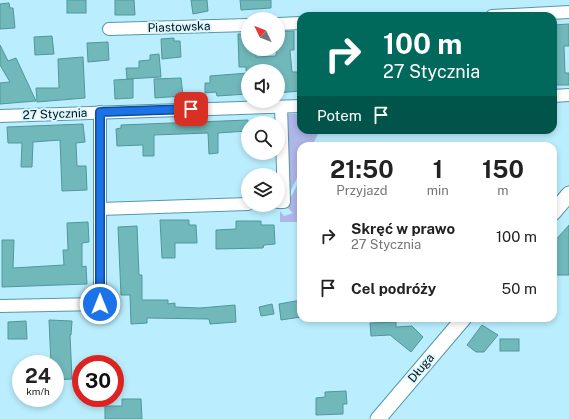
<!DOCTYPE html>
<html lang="pl">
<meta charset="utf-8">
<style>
body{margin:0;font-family:"Public Sans",sans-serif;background:#f6f6f6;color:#222;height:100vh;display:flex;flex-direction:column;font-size:15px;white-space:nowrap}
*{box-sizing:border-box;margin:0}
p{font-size:13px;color:#767676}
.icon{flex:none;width:22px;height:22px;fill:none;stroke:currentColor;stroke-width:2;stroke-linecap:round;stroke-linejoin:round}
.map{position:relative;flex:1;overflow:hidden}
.panel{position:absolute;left:297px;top:142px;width:260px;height:180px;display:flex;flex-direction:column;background:#fff;border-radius:12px;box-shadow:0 2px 6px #0003}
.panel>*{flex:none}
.top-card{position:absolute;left:297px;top:12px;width:260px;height:122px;border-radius:12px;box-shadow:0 2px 6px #0003;background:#00695c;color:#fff;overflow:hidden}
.needle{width:26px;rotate:313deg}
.buttons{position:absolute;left:241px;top:12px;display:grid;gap:8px}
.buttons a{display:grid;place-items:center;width:44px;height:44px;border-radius:50%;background:#fff;box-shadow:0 2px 6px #0003;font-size:20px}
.speed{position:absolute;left:12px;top:355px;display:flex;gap:8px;font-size:20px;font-weight:700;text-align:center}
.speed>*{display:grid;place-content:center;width:52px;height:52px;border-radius:50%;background:#fff;box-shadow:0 2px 6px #0003;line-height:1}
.speed small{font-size:10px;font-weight:400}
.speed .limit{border:6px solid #d22;background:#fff;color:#111}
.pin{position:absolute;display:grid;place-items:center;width:34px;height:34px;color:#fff;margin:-17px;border-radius:8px;box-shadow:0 2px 6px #0006}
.me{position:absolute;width:44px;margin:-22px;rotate:0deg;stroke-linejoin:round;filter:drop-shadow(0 0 3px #0008)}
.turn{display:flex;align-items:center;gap:14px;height:84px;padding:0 20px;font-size:18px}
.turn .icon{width:52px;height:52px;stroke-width:2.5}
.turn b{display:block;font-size:28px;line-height:34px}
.then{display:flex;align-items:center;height:38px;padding:0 20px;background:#0003;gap:8px;font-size:15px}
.eta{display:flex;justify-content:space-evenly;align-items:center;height:68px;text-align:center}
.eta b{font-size:24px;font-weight:700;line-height:28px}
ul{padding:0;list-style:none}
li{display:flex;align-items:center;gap:12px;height:52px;padding:0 20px}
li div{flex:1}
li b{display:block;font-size:15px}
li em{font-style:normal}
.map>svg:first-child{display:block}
.green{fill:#aeb5e8}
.building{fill:#71b8bb;stroke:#50979a}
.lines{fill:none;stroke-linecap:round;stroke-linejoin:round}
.minor-casing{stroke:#5697a9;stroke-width:14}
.tertiary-casing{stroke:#5697a9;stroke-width:17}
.minor{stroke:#fff;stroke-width:12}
.tertiary{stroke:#fff;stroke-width:15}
.route-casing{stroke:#114b97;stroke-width:10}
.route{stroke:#1a73e8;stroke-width:7}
.labels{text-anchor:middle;stroke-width:4;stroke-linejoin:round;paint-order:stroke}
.street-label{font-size:12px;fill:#001219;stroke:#ddf7ff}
</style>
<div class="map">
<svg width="569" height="419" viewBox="0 0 569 419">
<rect width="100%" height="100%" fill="#baeefe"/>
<!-- green -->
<g class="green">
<polygon points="286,114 301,114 301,130 320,130 312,146 301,146 301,170 289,194"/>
<polygon points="301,178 301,203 297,212 300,222 280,222 280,211 284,216 293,213 286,206"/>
</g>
<!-- building -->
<g class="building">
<rect x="67" y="0" width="19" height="13"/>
<polygon points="115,0 134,0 135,15 115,15"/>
<polygon points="191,0 207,0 208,11 193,14"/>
<polygon points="240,0 271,0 271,8 241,10"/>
<polygon points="9,3 10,8 13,8 15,28 0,29 0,4"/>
<polygon points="569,24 569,46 564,46 565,73 569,73 569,85 553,85 553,25"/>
<polygon points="294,31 294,50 290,50 292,72 299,72 299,91 278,93 278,71 246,71 246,67 239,67 238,34 248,34 248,49 256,49 256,57 276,56 278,32"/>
<polygon points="52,36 54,54 35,55 34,37"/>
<polygon points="174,38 174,41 180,41 181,57 162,59 161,39"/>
<polygon points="108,42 109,60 88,62 87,43"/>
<polygon points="0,45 8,61 16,58 36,101 0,104 0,83 10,82 0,65"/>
<polygon points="159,54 161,77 127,79 126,68 139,68 139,61 150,60 150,55"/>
<polygon points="83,57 85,98 37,102 36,88 59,88 58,59"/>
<polygon points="248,73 248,94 217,96 216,92 205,93 205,83 210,83 210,76"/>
<polygon points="181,78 183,96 155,98 154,79"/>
<polygon points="133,79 133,98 115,99 114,80"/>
<polygon points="248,120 248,131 218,133 218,153 209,154 208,133 154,135 154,156 143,156 143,145 117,146 116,129 121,128 121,125"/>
<polygon points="83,124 85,142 76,143 77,166 86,166 87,190 62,191 60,140 33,142 32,167 21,167 22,143 8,143 7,127"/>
<polygon points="160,220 189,220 189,225 196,225 197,243 175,243 175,258 162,258"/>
<polygon points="236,221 261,221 261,225 274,225 275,244 264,245 263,248 216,249 216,230 236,229"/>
<polygon points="88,222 89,242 82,243 82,267 86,266 87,284 2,287 2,240 14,240 13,268 64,265 63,250 68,250 67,223"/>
<polygon points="569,225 569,275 553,275 553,243"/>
<polygon points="137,226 139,275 142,275 142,300 168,300 168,304 175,303 175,307 200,308 235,305 236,322 210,324 209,319 147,318 147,323 131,324 130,295 121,295 118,227"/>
<polygon points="301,300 301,317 281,320 279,304"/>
<polygon points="272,304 274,314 261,316 259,307"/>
<polygon points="49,320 72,321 71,335 70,335 72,379 55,380 55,364 51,364"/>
<polygon points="26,321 27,339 8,339 8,322"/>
<polygon points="396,322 396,327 412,326 423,337 411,352 390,335 371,336 370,323"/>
<polygon points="482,325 498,335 484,352 476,352 467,345"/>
<rect x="500" y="339" width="19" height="12"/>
<polygon points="346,391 347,404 343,404 343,414 316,415 316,398 325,397 325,392"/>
<polygon points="122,399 141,399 142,419 105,419 105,406 122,406"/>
</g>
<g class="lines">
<!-- minor casing -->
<g class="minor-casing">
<g id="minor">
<polyline points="492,16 569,12"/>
<polyline points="278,24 301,23"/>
<polyline points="109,29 248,25"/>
<polyline points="553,96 569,95"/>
<polyline points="0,116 301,106"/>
<polyline points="278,202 284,202 281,107"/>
<polyline points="100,209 248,204"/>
<polyline points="0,306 100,304 100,112"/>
</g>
</g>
<!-- tertiary casing -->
<g class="tertiary-casing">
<g id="tertiary">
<polyline points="553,213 569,194"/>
<polyline points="378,419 464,318"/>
</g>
</g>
<!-- minor -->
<use href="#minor" class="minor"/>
<!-- tertiary -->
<use href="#tertiary" class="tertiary"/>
</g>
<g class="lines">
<!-- route casing -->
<g class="route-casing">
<polyline id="route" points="100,304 100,112 191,109"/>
</g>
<!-- route -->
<use href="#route" class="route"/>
</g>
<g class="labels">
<!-- street labels -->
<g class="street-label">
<text transform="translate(179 27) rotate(-2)" y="4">Piastowska</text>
<text transform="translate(55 114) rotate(-2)" y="4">27 Stycznia</text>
<text transform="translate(421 368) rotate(-50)" y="4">Długa</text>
</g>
</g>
</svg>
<div class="buttons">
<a><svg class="needle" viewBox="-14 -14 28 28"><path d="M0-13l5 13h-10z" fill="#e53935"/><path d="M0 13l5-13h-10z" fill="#767676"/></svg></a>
<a><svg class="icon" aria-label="sound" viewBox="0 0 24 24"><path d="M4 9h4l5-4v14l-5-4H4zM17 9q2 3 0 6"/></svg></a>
<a><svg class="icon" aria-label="search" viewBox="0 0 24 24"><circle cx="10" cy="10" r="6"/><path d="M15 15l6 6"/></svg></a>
<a><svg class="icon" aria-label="layers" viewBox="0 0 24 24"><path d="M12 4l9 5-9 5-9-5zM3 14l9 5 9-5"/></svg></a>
</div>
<div class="speed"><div>24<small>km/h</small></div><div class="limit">30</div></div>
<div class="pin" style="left:191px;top:109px;background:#d93025"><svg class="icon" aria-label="arrive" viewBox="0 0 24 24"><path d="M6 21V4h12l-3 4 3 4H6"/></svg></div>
<svg class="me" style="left:100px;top:304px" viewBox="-20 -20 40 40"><circle r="17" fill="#1a73e8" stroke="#fff" stroke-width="3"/><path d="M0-11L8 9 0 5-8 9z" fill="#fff"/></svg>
<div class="top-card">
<div class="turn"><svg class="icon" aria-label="right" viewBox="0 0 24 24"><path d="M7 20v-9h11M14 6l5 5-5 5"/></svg><div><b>100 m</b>27 Stycznia</div></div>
<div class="then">Potem<svg class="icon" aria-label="arrive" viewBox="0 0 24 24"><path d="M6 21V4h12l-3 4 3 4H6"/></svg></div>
</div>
<section class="panel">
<div class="eta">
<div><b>21:50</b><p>Przyjazd</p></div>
<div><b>1</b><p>min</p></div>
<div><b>150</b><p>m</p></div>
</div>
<ul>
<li><svg class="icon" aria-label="right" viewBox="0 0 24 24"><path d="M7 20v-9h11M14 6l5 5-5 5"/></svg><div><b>Skręć w prawo</b><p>27 Stycznia</p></div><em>100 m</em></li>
<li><svg class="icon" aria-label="arrive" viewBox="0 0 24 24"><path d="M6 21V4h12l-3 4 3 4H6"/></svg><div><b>Cel podróży</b></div><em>50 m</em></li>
</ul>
</section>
</div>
